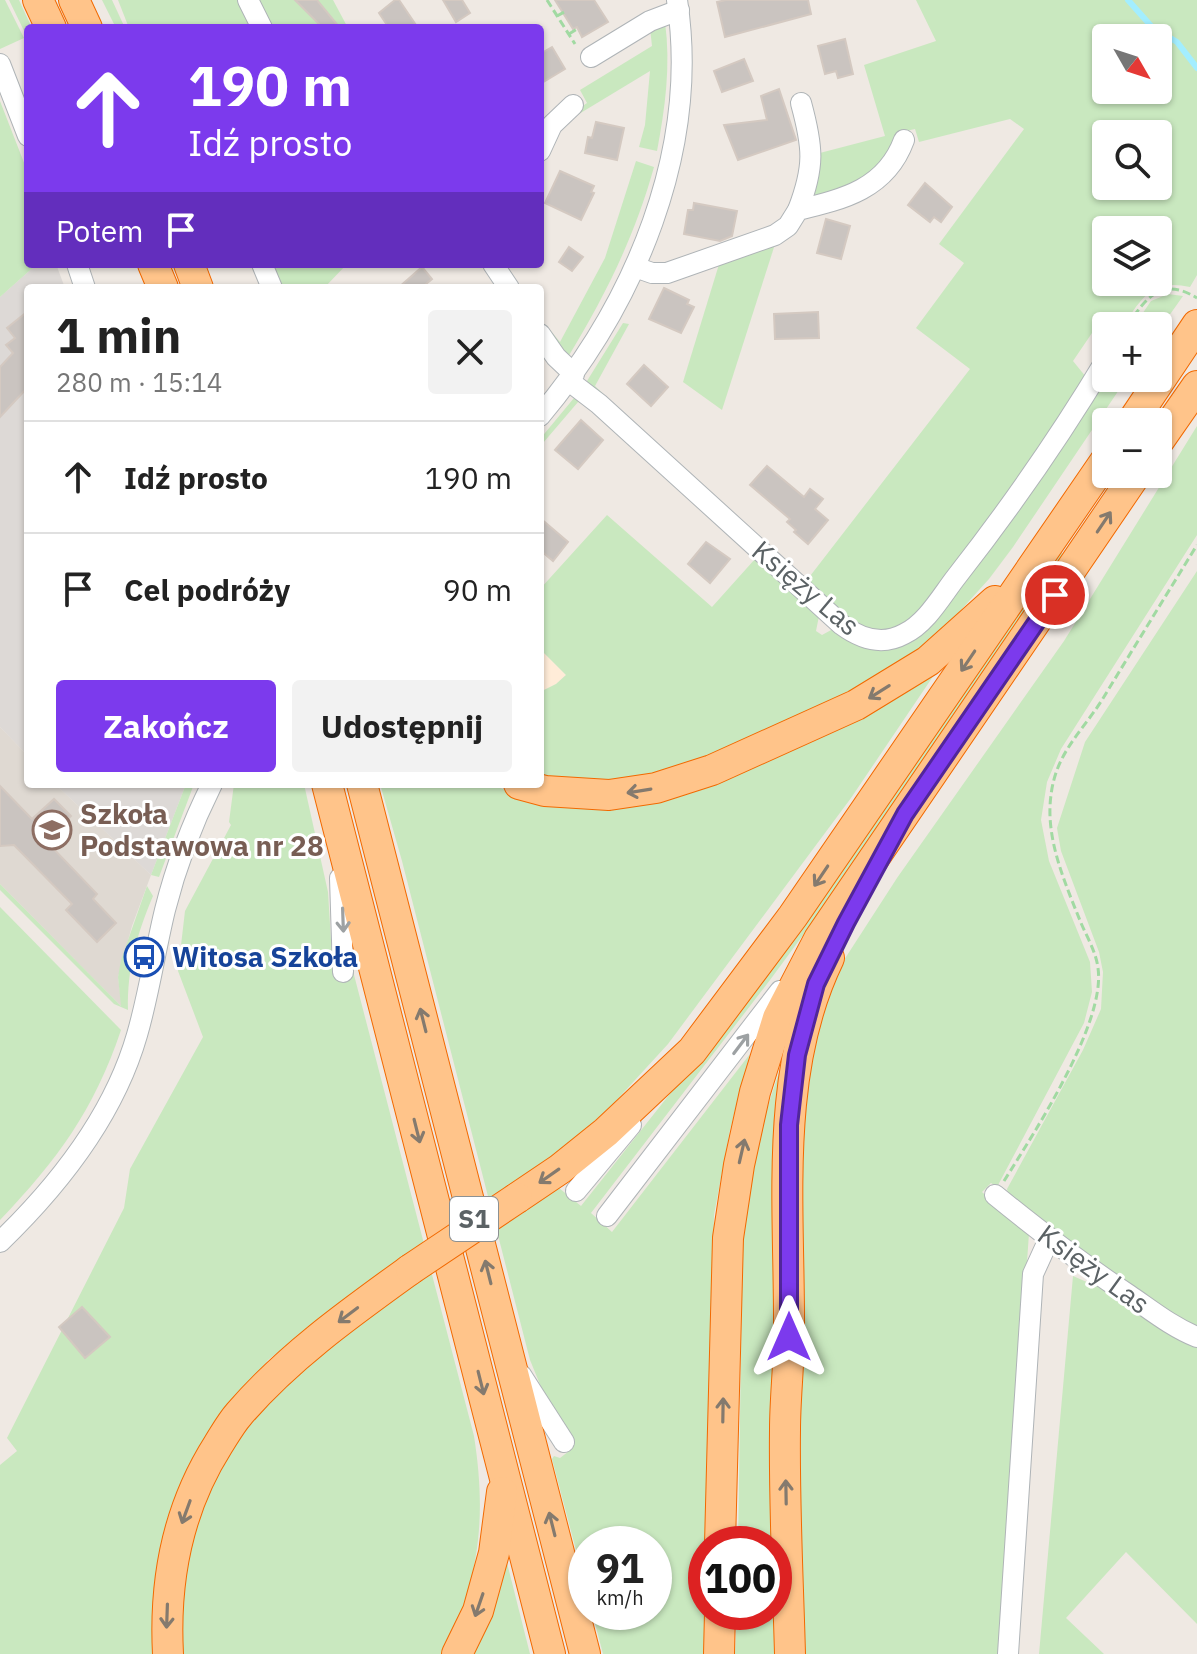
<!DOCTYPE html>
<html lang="pl">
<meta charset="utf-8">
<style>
body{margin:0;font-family:"IBM Plex Sans",sans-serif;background:#f2f2f2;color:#222;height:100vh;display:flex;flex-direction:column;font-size:30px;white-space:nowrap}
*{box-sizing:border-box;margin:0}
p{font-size:26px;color:#767676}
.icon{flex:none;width:44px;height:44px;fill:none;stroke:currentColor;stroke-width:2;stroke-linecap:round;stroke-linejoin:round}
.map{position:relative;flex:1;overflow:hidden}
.sheet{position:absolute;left:24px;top:284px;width:520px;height:504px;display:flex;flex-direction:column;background:#fff;border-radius:8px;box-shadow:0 2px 6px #0004}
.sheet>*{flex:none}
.hud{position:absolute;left:24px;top:24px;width:520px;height:244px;border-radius:8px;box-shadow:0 2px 6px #0004;background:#7c3aed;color:#fff;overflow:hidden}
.needle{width:52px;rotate:129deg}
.controls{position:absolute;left:1092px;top:24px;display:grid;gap:16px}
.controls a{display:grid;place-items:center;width:80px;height:80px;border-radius:8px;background:#fff;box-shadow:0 2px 6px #0004;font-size:40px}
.speed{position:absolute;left:568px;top:1526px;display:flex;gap:16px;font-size:40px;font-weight:700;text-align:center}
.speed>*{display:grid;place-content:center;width:104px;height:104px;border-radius:50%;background:#fff;box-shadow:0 2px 6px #0004;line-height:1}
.speed small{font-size:20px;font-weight:400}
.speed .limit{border:12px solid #d22;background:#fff;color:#111}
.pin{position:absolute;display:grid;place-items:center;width:68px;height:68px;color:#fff;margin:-34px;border:4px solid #fff;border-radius:50%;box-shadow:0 2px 8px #0007}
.me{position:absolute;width:88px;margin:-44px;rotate:0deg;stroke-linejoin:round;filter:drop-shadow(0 0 6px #0008)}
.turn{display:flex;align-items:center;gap:28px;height:168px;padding:0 32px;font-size:36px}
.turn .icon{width:104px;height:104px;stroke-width:2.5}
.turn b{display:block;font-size:56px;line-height:68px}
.then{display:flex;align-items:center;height:76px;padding:0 32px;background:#0003;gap:16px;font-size:30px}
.round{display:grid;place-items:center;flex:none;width:84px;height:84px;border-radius:8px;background:#f2f2f2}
.headline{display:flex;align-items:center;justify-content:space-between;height:136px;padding:0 32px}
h1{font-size:48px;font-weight:700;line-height:60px}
.primary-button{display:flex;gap:16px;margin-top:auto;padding:16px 32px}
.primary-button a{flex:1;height:92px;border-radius:8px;background:#7c3aed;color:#fff;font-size:32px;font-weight:700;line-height:92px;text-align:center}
.primary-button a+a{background:#f2f2f2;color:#222}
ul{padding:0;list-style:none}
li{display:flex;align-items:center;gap:24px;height:112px;padding:0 32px;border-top:2px solid #e0e0e0}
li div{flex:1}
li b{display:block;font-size:30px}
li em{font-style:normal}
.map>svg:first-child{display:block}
.commercial{fill:#ffecd8}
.industrial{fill:#ddd9d6}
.education{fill:#dfd9d2}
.green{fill:#c9e8bf;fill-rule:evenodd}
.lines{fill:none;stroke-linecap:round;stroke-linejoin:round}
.stream{stroke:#a3eeff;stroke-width:6}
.building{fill:#cac4c0;stroke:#d4c9c1;stroke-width:2}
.minor-casing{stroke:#afb4b7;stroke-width:22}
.highway-casing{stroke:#f26900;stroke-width:32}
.path{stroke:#a1daa2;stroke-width:3;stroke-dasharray:8 4;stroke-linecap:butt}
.minor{stroke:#fff;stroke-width:20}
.highway{stroke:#ffc48a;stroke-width:30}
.highway-bridge-casing{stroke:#f26900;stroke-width:32;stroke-linecap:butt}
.highway-bridge{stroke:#ffc48a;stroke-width:30}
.oneway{stroke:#847a6e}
.oneway2{stroke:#9da1a3}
.route-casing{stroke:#51269a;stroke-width:20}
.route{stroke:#7c3aed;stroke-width:14}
.labels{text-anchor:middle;stroke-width:6;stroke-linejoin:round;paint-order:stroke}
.shield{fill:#fff;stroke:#8c9193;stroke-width:2}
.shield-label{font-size:26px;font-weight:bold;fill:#5b6265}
.street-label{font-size:28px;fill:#5b6265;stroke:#fff}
.education-label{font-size:28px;font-weight:bold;fill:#785e54;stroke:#fff;text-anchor:start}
.transit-label{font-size:28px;font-weight:bold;fill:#164399;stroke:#fff;text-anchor:start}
</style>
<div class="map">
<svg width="1197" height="1654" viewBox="0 0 1197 1654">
<rect width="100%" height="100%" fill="#efe9e3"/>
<!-- commercial -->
<polygon class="commercial" points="540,649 566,675 556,684 540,692"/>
<!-- industrial -->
<g class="industrial">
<polygon points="37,264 56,264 65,288 28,288 28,756 0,727 0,297"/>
<polygon points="55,784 186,784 151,875"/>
</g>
<!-- education -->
<polygon class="education" points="0,727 28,756 28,784 55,784 151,875 132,926 118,977 122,1007 0,884"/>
<!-- green -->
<g class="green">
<polygon points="0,0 5,0 24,38 0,49"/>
<polygon points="9,0 19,0 32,28 28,28 27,37"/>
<polygon points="102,0 112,0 125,28 116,28"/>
<polygon points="118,0 333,0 348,28 129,28"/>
<path d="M 916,0 L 1197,0 L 1197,275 L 1190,287 C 1152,278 1141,299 1123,326 L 1106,326 L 1106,344 L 1092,333 L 1073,361 L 1086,377 L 1058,427 L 914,620 L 892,632 L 858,630 L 807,580 L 970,369 L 916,328 L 964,263 L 939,244 L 1024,129 L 1010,119 L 919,142 L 915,129 L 897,133 C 885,185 855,186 811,202 L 816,154 L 885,136 L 864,65 L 936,41 ZM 1106,38 L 1158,38 L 1158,90 L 1106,90 ZM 1106,134 L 1158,134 L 1158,186 L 1106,186 ZM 1106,230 L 1158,230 L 1158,282 L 1106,282 Z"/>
<path d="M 665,22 C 671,66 665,109 657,151 L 639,147 L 645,125 L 650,71 L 569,120 L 567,117 L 587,103 L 580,90 L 652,46 L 650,28 Z"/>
<polygon points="0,101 28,173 28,264 37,264 0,297"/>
<path d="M 636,161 L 654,167 C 635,236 605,296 568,357 L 549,333 L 550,330 L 560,342 L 605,258 Z"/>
<polygon points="776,241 722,410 683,382 720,261"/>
<polygon points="267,264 347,264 324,288 277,288"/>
<polygon points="1168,294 1183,296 1166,320 1149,318 1134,326 1151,301"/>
<polygon points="623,323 629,324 595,386 630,420 588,385 587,381"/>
<polygon points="1106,378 1127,378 1013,547 989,579 950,622 893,675 735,748 617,785 540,775 540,692 556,684 566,675 540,649 540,589 607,515 712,607 755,559 819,616 816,631 822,635 833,629 893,645"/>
<polygon points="574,398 582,401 582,403 578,402 543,443 540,439"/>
<polygon points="1197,426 1197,535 1061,749 1047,782 1041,820 1049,861 1090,962 1092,992 1084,1023 997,1187 991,1183 982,1192 1029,1233 1000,1654 799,1654 797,1127 824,991 897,878 1064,641"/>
<polygon points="1058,551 1068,557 912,787 770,980 591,1213 612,1232 750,1054 730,1130 714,1215 704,1654 603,1654 592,1612 654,1612 654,1544 586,1544 586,1588 552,1459 554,1456 560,1458 573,1448 548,1404 530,1360 402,861 380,784 490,784 514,793 622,803 938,669 851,798 668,1044 614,1103 564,1149 573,1168 559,1188 581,1206 757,984"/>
<polygon points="1197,571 1197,1330 1176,1320 1009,1197 1007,1189 1083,1050 1101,1009 1103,972 1099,952 1061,851 1057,828 1085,742"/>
<polygon points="186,784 194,784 159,877 151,875"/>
<path d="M 234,784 L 304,784 L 328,892 L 333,973 L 351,979 L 353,971 L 474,1436 C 487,1519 479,1577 445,1654 L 179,1654 L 186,1553 L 203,1498 L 257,1405 L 373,1305 L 368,1281 L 268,1360 L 234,1402 L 194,1466 L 159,1654 L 0,1654 L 0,1465 L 17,1451 L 7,1438 L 124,1208 L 130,1169 L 203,1037 L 178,971 L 185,911 L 231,825 L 229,822 Z"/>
<path d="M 0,884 L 121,1006 L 118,977 L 121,960 L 147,886 L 153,896 C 137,934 127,968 128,1010 L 114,1004 L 0,890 Z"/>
<path d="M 0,907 L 121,1030 C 94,1110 58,1159 0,1220 Z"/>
<polygon points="780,1069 777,1128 779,1654 735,1654 737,1612 774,1612 774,1544 738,1544 743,1224 753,1152"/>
<polygon points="1073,1276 1112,1293 1197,1345 1197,1624 1126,1552 1066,1618 1104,1654 1039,1654"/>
<polygon points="502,1543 530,1654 466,1654"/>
</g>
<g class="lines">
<!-- stream -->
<polyline class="stream" points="1128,0 1152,27 1177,42 1197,68"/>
</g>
<!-- building -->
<g class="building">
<polygon points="295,0 317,0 340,28 323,28"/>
<polygon points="395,0 399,0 418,28 389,28 379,13"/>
<polygon points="443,0 462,0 470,13 456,22"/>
<polygon points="555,0 594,0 608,22 582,37 577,27 573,29"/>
<polygon points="726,0 808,0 811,14 725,37 717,2"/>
<polygon points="845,39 853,74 838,78 836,71 825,74 818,46"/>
<polygon points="552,47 565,69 540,84 540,54"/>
<polygon points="744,59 753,81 722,92 714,71"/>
<polygon points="779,89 796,140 738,160 724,125 767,120 761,96"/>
<polygon points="596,122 624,128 617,160 585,153 588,137 592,138"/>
<polygon points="560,171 594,186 591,192 594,193 581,220 545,203"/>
<polygon points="925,183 952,207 941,222 934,217 930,222 908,205"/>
<polygon points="694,203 737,211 732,236 720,241 684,234 688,210 693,210"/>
<polygon points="826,219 850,226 841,259 817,253"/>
<polygon points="569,247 583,257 572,271 559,262"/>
<polygon points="422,267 432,279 421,288 398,288"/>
<polygon points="664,288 689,300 687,304 694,307 681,333 649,319"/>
<polygon points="28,311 28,387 0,417 0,367 13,353 6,345 15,338 7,328"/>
<polygon points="818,312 819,338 775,339 774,314"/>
<polygon points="644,365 668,387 651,406 627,384"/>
<polygon points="581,420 603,440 578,469 555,450"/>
<polygon points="767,466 804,497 810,489 823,499 815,509 828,520 808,544 794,532 796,530 787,522 790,519 750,485"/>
<polygon points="540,518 568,542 553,561 540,550"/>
<polygon points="706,542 730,559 710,583 688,564"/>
<polygon points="0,786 32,819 54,799 71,816 46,841 97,894 93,899 116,923 97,942 66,910 72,904 14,845 0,846"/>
<polygon points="82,1307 110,1337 85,1358 59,1327"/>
</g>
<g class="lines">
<!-- minor casing -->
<g class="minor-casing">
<g id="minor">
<polyline points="248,0 262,28"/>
<polyline points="591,57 650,21 679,10"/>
<polyline points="0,64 28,136"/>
<polyline points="540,151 552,125 573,105"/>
<path d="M 798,210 C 815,166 813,147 801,103"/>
<polyline points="77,264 85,288"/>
<polyline points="262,264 272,288"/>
<polyline points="493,264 509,288"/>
<path d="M 635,267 L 652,273 L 667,273 L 775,235 L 788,226 L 798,210 C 844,199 886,189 904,140"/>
<polyline points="540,334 556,357 574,374"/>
<path d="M 569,381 L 599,404 L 842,625 C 861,639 882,646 904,634 C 927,623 942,595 957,576 C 1011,507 1061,435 1106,360"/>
<path d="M 540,416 C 635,303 700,150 677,0"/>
<polyline points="340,878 343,972"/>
<polyline points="576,1191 631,1125"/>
<path d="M 995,1195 C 1038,1230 1082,1264 1129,1295 C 1151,1310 1172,1327 1197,1337"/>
<polyline points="607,1216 780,991"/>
<path d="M 0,1242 C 59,1185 114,1115 137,1035 C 149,994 155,951 165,910 C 176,866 192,824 212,784"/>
<polyline points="521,1375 564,1442"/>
<polyline points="1008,1654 1033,1274 1049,1239"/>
</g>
</g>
<!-- highway casing -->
<g class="highway-casing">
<g id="highway">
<polyline points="38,0 51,28"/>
<polyline points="74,0 87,28"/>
<polyline points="153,264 163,288"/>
<polyline points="189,264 198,288"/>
<polyline points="1132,422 1197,325"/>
<polyline points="1158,442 1197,386"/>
<polyline points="327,784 550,1654"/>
<polyline points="362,784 585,1654"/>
<polyline points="519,784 545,791 609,795 656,788 712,770 856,705 928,661 995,601"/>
<polyline points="517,1198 560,1169 606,1132 692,1051 793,916 1106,460"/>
<polyline points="720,1544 728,1238 739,1165 755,1092 778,1018 819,939 1136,474"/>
<path d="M 168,1654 C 164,1579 178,1508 218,1445 C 225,1434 231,1423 239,1414 C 288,1357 350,1313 411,1269"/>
<polyline points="457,1654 478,1611 494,1553 502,1492"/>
<polyline points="719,1654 720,1612"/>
<path d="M 790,1654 C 788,1579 784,1505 785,1430 C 785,1398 789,1366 789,1333 C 790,1209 773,1073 829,958"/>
</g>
</g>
<!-- path -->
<g class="path">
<polyline points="547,0 575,44"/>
<polyline points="557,16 566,11"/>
<polyline points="569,34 577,29"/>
<path d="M 1127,326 C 1146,298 1161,276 1197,298"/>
<path d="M 1004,1181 C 1034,1133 1106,1023 1098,968 C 1096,952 1087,937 1081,923 C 1065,883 1045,838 1051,795 C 1056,753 1081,733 1102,700 C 1133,649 1165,597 1197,545"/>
</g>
<!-- minor -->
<use href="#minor" class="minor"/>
<!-- highway -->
<use href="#highway" class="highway"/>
<!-- highway-bridge casing -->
<g class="highway-bridge-casing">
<polyline id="highway-bridge" points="411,1269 517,1198"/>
</g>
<!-- highway-bridge -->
<use href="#highway-bridge" class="highway-bridge"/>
</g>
<!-- one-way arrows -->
<defs><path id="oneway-shaft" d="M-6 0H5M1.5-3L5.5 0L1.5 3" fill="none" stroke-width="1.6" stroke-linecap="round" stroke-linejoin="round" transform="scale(2)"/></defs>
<g class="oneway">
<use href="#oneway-shaft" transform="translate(1104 522) rotate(-56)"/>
<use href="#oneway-shaft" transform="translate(968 661) rotate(124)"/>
<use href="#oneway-shaft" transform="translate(879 692) rotate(148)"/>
<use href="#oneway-shaft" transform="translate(639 791) rotate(171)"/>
<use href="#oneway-shaft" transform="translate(821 876) rotate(124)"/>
<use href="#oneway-shaft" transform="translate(423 1020) rotate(-104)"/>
<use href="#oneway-shaft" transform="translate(417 1131) rotate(76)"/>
<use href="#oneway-shaft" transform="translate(742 1151) rotate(-77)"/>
<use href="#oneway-shaft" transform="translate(549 1176) rotate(145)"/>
<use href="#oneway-shaft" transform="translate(488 1272) rotate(-104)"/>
<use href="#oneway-shaft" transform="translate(348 1315) rotate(143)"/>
<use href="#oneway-shaft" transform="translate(481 1383) rotate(76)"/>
<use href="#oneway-shaft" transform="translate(723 1410) rotate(-89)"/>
<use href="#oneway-shaft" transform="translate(786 1492) rotate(-91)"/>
<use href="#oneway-shaft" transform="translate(186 1512) rotate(110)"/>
<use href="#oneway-shaft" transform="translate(552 1524) rotate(-104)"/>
<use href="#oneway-shaft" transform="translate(479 1605) rotate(109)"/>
<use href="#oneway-shaft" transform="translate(167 1616) rotate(92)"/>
</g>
<g class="oneway2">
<use href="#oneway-shaft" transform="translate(343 920) rotate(88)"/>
<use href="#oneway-shaft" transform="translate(741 1044) rotate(-53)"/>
</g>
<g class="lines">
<!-- route casing -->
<g class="route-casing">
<polyline id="route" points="789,1337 789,1125 797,1055 816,984 846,923 905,814 1055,595"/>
</g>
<!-- route -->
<use href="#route" class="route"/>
</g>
<!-- icons -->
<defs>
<g id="school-ring" transform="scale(2)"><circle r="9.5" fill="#fff" stroke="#8d6e63" stroke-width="1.5"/><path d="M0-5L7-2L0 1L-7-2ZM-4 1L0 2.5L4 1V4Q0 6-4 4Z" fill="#8d6e63"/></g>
<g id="bus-ring" transform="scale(2)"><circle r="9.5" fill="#fff" stroke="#1a4fb4" stroke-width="1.5"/><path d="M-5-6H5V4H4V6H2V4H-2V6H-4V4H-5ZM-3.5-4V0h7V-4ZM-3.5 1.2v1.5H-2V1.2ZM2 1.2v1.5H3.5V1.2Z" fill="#1a4fb4"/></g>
</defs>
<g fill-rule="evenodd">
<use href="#school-ring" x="52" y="830"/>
<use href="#bus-ring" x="144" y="957"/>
</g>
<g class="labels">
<!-- shield labels -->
<rect class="shield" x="450" y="1197" width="48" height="44" rx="6"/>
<g class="shield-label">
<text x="474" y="1228">S1</text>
</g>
<!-- street labels -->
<g class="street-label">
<text transform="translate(806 588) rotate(40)" y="10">Księży Las</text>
<text transform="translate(1094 1269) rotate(36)" y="10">Księży Las</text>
</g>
<!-- education labels -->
<g class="education-label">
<text x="80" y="824">Szkoła<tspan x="80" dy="32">Podstawowa nr 28</tspan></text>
</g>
<!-- transit labels -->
<g class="transit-label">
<text x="172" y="967">Witosa Szkoła</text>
</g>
</g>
</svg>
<div class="controls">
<a><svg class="needle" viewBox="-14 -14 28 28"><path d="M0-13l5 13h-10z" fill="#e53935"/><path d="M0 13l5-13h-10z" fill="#767676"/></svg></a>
<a><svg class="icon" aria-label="search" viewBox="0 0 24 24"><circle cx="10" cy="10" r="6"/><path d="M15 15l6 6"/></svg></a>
<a><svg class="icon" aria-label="layers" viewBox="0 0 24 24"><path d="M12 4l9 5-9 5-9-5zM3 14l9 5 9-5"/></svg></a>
<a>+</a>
<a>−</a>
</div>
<div class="speed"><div>91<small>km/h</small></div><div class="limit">100</div></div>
<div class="pin" style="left:1055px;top:595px;background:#d93025"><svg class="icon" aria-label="arrive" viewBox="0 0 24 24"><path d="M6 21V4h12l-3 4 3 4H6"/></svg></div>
<svg class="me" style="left:789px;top:1337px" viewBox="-20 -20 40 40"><path d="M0-17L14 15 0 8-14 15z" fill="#7c3aed" stroke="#fff" stroke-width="4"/></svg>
<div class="hud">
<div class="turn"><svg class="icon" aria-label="ahead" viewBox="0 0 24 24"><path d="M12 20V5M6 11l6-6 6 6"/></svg><div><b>190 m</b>Idź prosto</div></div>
<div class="then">Potem<svg class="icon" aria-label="arrive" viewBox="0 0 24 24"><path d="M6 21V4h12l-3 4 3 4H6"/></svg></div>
</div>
<section class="sheet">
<div class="headline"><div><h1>1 min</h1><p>280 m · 15:14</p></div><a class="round"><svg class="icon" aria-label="close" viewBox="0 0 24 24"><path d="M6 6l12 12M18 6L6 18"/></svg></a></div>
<ul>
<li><svg class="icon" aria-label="ahead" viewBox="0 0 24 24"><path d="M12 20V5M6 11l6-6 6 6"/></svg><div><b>Idź prosto</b></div><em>190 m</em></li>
<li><svg class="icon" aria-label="arrive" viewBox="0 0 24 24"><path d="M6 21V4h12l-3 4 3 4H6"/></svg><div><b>Cel podróży</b></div><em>90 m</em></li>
</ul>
<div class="primary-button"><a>Zakończ</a><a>Udostępnij</a></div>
</section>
</div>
